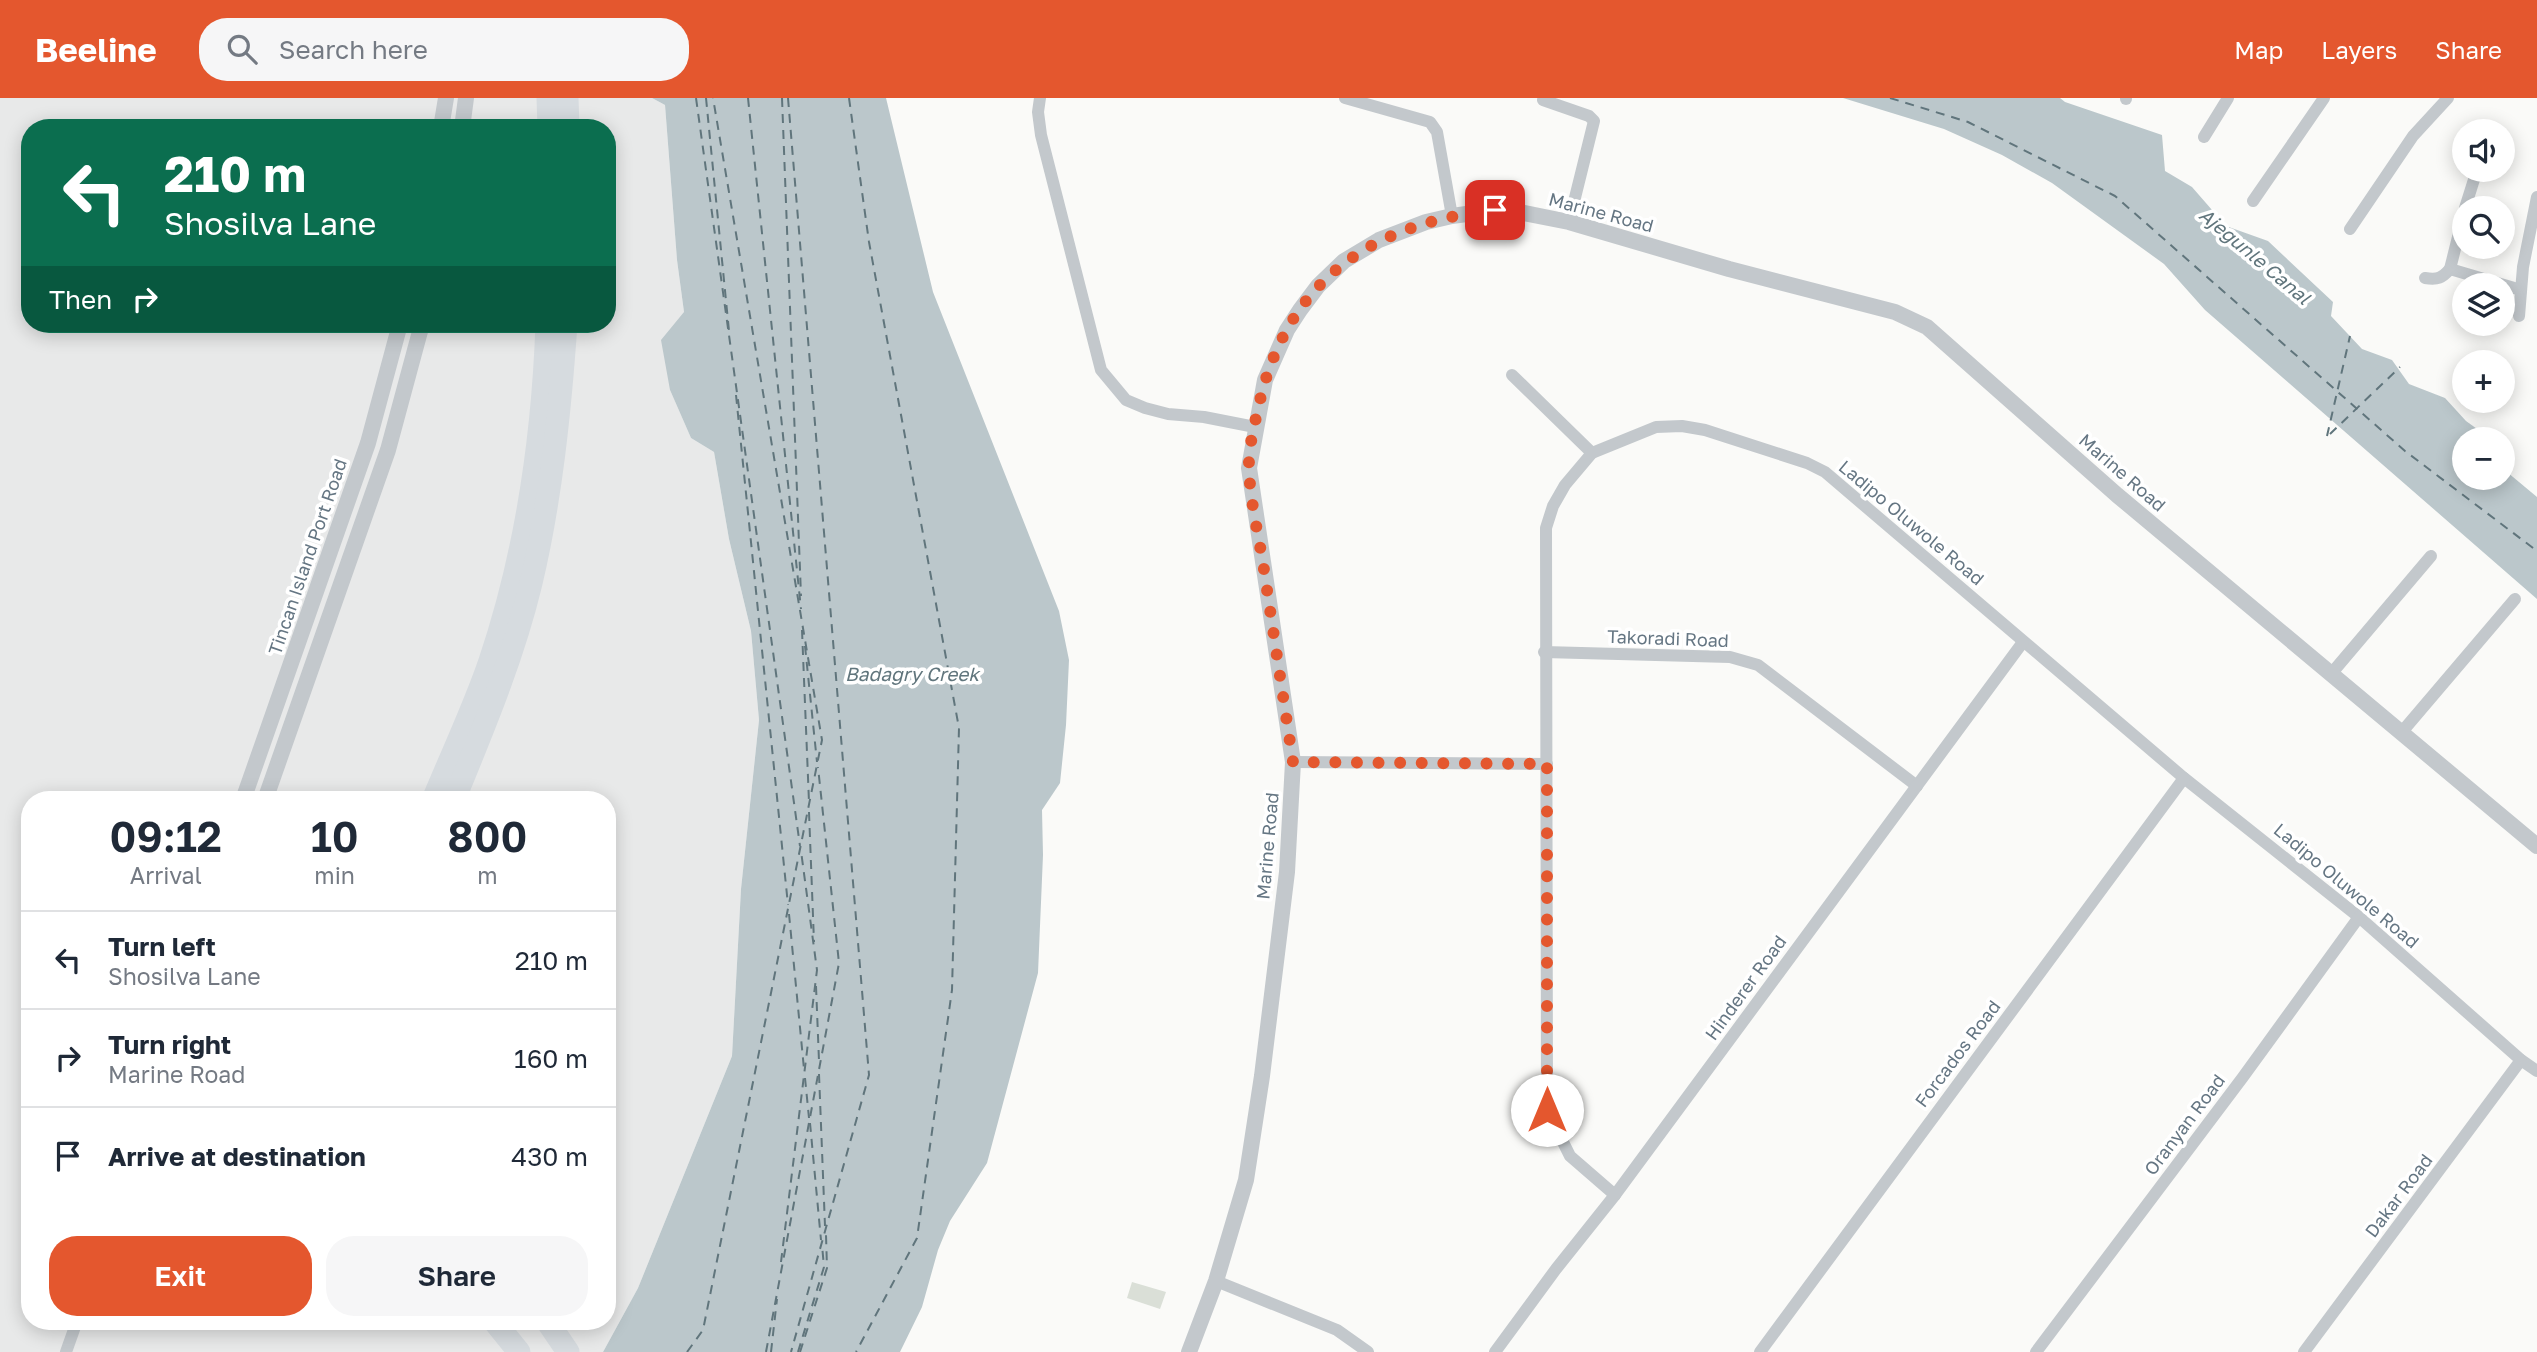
<!DOCTYPE html>
<meta charset="utf-8">
<style>
body{margin:0;font-family:"Golos Text",sans-serif;background:#f6f6f7;color:#1f2937;height:100vh;display:flex;flex-direction:column;font-size:26px;white-space:nowrap}
*{box-sizing:border-box;margin:0}
p{font-size:23px;color:#747a83}
.icon{flex:none;width:38px;height:38px;fill:none;stroke:currentColor;stroke-width:2;stroke-linecap:round;stroke-linejoin:round}
.map{position:relative;flex:1;overflow:hidden}
.panel{position:absolute;left:21px;top:693px;width:595px;height:539px;display:flex;flex-direction:column;background:#fff;border-radius:28px;box-shadow:0 4px 18px #0003}
.panel>*{flex:none}
.hud{position:absolute;left:21px;top:21px;width:595px;height:214px;border-radius:28px;box-shadow:0 4px 18px #0003;background:#0b6e4f;color:#fff;overflow:hidden}
.buttons{position:absolute;left:2452px;top:21px;display:grid;gap:14px}
.buttons a{display:grid;place-items:center;width:63px;height:63px;border-radius:50%;background:#fff;box-shadow:0 4px 18px #0003;font-size:35px}
.pin{position:absolute;display:grid;place-items:center;width:60px;height:60px;color:#fff;margin:-30px;border-radius:14px;box-shadow:0 4px 10px #0006}
.me{position:absolute;width:77px;margin:-38px;rotate:0deg;stroke-linejoin:round;filter:drop-shadow(0 0 5px #0008)}
.turn{display:flex;align-items:center;gap:24px;height:147px;padding:0 28px;font-size:32px}
.turn .icon{width:91px;height:91px;stroke-width:2.5}
.turn b{display:block;font-size:49px;line-height:60px}
.then{display:flex;align-items:center;height:66px;padding:0 28px;background:#0003;gap:14px;font-size:26px}
.eta{display:flex;justify-content:space-evenly;align-items:center;height:119px;text-align:center}
.eta b{font-size:42px;font-weight:600;line-height:49px}
.button{display:flex;gap:14px;margin-top:auto;padding:14px 28px}
.button a{flex:1;height:80px;border-radius:28px;background:#e4572e;color:#fff;font-size:28px;font-weight:600;line-height:80px;text-align:center}
.button a+a{background:#f6f6f7;color:#1f2937}
ul{padding:0;list-style:none}
li{display:flex;align-items:center;gap:21px;height:98px;padding:0 28px;border-top:2px solid #e0e1e3}
li div{flex:1}
li b{display:block;font-size:26px}
li em{font-style:normal}
header{display:flex;align-items:center;gap:42px;box-sizing:border-box;height:98px;padding:0 35px;background:#e4572e;color:#fff}
header strong{font-size:33px}
nav{display:flex;gap:38px;margin-inline-start:auto;font-size:24px}
.search{width:490px;height:63px;background:#f6f6f7;display:flex;align-items:center;gap:18px;box-sizing:border-box;padding:0 24px;border-radius:28px;color:#747a83;font-size:26px}
.map>svg:first-child{display:block}
.built{fill:#e8e9e9;fill-rule:evenodd}
.green{fill:#dadfd7}
.water{fill:#bbc7cb}
.lines{fill:none;stroke-linecap:round;stroke-linejoin:round}
.ferry{stroke:#60757c;stroke-width:2;stroke-dasharray:9 7;stroke-linecap:butt}
.minor{stroke:#c3c8cc;stroke-width:12}
.tertiary{stroke:#c3c8cc;stroke-width:16}
.motorway{stroke:#d6dbdf;stroke-width:23}
.route{stroke:#e4572e;stroke-width:12;stroke-dasharray:0 21.6}
.labels{text-anchor:middle;stroke-width:7;stroke-linejoin:round;paint-order:stroke}
.street-label{font-size:18px;fill:#657683;stroke:#fff}
.water-label{font-size:19px;font-style:italic;fill:#60757c;stroke:#fff}
</style>
<header>
<strong>Beeline</strong>
<div class="search"><svg class="icon" aria-label="search" viewBox="0 0 24 24"><circle cx="10" cy="10" r="6"/><path d="M15 15l6 6"/></svg>Search here</div>
<nav><a>Map</a><a>Layers</a><a>Share</a></nav>
</header>
<div class="map">
<svg width="2537" height="1254" viewBox="0 0 2537 1254">
<rect width="100%" height="100%" fill="#fafaf8"/>
<!-- built -->
<path class="built" d="M 0,0 L 652,0 L 665,7 L 677,162 L 684,214 L 670,292 L 691,340 L 714,354 L 729,441 L 751,533 L 759,622 L 741,791 L 732,958 L 638,1190 L 603,1254 L 0,1254 ZM 30,30 L 607,30 L 607,226 L 30,226 ZM 30,702 L 607,702 L 607,1223 L 30,1223 Z"/>
<!-- green -->
<polygon class="green" points="1132,1184 1166,1194 1160,1211 1127,1200"/>
<!-- water -->
<g class="water">
<polygon points="652,0 886,0 933,194 1059,513 1069,562 1066,627 1060,685 1042,712 1043,757 1038,875 987,1065 950,1123 938,1152 922,1209 900,1254 603,1254 638,1190 732,958 741,791 759,622 751,533 729,441 714,354 691,340 670,292 661,242 684,214 677,162 665,7"/>
<polygon points="1843,0 2060,0 2065,4 2162,37 2165,73 2192,89 2226,128 2268,143 2333,204 2331,218 2362,251 2392,262 2409,286 2445,300 2466,323 2491,341 2464,341 2464,380 2502,380 2503,363 2507,374 2537,399 2537,501 2205,212 2164,166 2052,85 2002,57 1944,31"/>
</g>
<g class="lines">
<!-- ferry -->
<g class="ferry">
<polyline points="696,0 800,748"/>
<polyline points="706,0 729,233"/>
<polyline points="748,0 801,511"/>
<polyline points="782,0 801,498"/>
<polyline points="788,0 869,977 791,1254"/>
<polyline points="849,0 869,144 959,630 952,892 917,1140 856,1254"/>
<polyline points="1890,0 1968,24 2115,98 2405,353 2537,453"/>
<polyline points="736,297 788,807"/>
<polyline points="2330,336 2400,269"/>
<polyline points="2327,338 2350,238"/>
<polyline points="802,532 809,704"/>
<polyline points="805,548 817,664"/>
<polyline points="809,714 814,844"/>
<polyline points="789,816 804,971"/>
<polyline points="816,888 819,963"/>
<polyline points="819,976 825,1128"/>
<polyline points="805,980 809,1020"/>
<polyline points="810,1025 821,1142"/>
<polyline points="781,1164 817,872 801,753"/>
<polyline points="687,1254 703,1232 822,642 713,0"/>
<polyline points="766,1254 839,865 818,669"/>
<polyline points="771,1254 777,1201"/>
<polyline points="798,1254 824,1169 822,1147"/>
<polyline points="800,1254 827,1170 826,1137"/>
</g>
<!-- minor -->
<g class="minor">
<polyline points="1040,0 1038,14 1041,37 1101,272 1126,302 1145,310 1168,316 1204,319 1255,329"/>
<polyline points="1345,0 1430,24 1437,34 1452,118"/>
<polyline points="2126,1 2126,0"/>
<polyline points="1543,2 1589,18 1594,23 1569,124"/>
<polyline points="2204,39 2228,0"/>
<polyline points="2253,103 2324,0"/>
<polyline points="2465,110 2477,72"/>
<polyline points="2350,131 2413,38 2448,0"/>
<polyline points="2450,171 2464,115"/>
<path d="M 2425,180 C 2438,182 2442,180 2450,171 L 2521,192"/>
<polyline points="2519,218 2523,169 2537,99"/>
<polyline points="1512,277 1592,355"/>
<polyline points="1544,554 1730,559 1758,567 1917,688"/>
<polyline points="2331,576 2431,458"/>
<polyline points="2401,635 2515,501"/>
<polyline points="1293,664 1547,666"/>
<polyline points="1615,1097 1570,1058 1547,1012 1546,430 1553,408 1565,387 1592,355 1656,329 1682,328 1705,332 1807,365 1825,374 2184,680 2359,819 2521,962 2537,973"/>
<polyline points="1216,1183 1337,1232 1368,1254"/>
<polyline points="66,1254 77,1223"/>
<polyline points="1495,1254 1556,1171 1615,1097 2023,544"/>
<polyline points="1760,1254 2184,680"/>
<polyline points="2036,1254 2243,979 2359,819"/>
<polyline points="2304,1254 2521,962"/>
</g>
<!-- tertiary -->
<g class="tertiary">
<polyline points="441,30 446,0"/>
<polyline points="462,30 466,0"/>
<polyline points="243,702 368,345 400,226"/>
<polyline points="265,702 388,352 422,226"/>
<polyline points="1189,1254 1216,1183 1246,1082 1262,978 1287,774 1293,664 1249,370 1265,282 1287,232 1300,212 1318,188 1344,163 1379,142 1426,124 1452,118 1495,112 1519,114 1569,124 1729,171 1895,214 1927,229 2117,397 2537,748"/>
</g>
<!-- motorway -->
<g class="motorway">
<polyline points="548,0 549,30"/>
<polyline points="567,0 568,30"/>
<path d="M 433,702 C 452,656 474,610 490,563 C 526,456 543,338 547,226"/>
<path d="M 454,702 C 483,631 513,560 531,485 C 551,401 560,312 566,226"/>
<polyline points="494,1223 519,1254"/>
<polyline points="547,1223 568,1254"/>
</g>
</g>
<g class="lines">
<!-- route -->
<path class="route" d="M 1495,112 C 1377,125 1292,177 1261,298 C 1256,321 1248,348 1249,371 C 1250,402 1258,435 1263,465 C 1273,532 1283,598 1293,664 L 1547,666 L 1547,1012"/>
</g>
<g class="labels">
<!-- street labels -->
<g class="street-label">
<text transform="translate(1601 115) rotate(15)" y="6">Marine Road</text>
<text transform="translate(2122 375) rotate(41)" y="6">Marine Road</text>
<text transform="translate(1911 425) rotate(40)" y="6">Ladipo Oluwole Road</text>
<text transform="translate(308 459) rotate(-71)" y="6">Tincan Island Port Road</text>
<text transform="translate(1668 541) rotate(2)" y="6">Takoradi Road</text>
<text transform="translate(1268 748) rotate(-85)" y="6">Marine Road</text>
<text transform="translate(2346 788) rotate(40)" y="6">Ladipo Oluwole Road</text>
<text transform="translate(1746 890) rotate(-54)" y="6">Hinderer Road</text>
<text transform="translate(1958 956) rotate(-53)" y="6">Forcados Road</text>
<text transform="translate(2185 1027) rotate(-53)" y="6">Oranyan Road</text>
<text transform="translate(2399 1098) rotate(-53)" y="6">Dakar Road</text>
</g>
<!-- water labels -->
<g class="water-label">
<text transform="translate(2255 158) rotate(40)" y="7">Ajegunle Canal</text>
<text x="912" y="583">Badagry Creek</text>
</g>
</g>
</svg>
<div class="buttons">
<a><svg class="icon" aria-label="sound" viewBox="0 0 24 24"><path d="M4 9h4l5-4v14l-5-4H4zM17 9q2 3 0 6"/></svg></a>
<a><svg class="icon" aria-label="search" viewBox="0 0 24 24"><circle cx="10" cy="10" r="6"/><path d="M15 15l6 6"/></svg></a>
<a><svg class="icon" aria-label="layers" viewBox="0 0 24 24"><path d="M12 4l9 5-9 5-9-5zM3 14l9 5 9-5"/></svg></a>
<a>+</a>
<a>−</a>
</div>
<div class="pin" style="left:1495px;top:112px;background:#d93025"><svg class="icon" aria-label="arrive" viewBox="0 0 24 24"><path d="M6 21V4h12l-3 4 3 4H6"/></svg></div>
<svg class="me" style="left:1547px;top:1012px" viewBox="-20 -20 40 40"><circle r="19" fill="#fff"/><path d="M0-13L10 11 0 6-10 11z" fill="#e4572e"/></svg>
<div class="hud">
<div class="turn"><svg class="icon" aria-label="left" viewBox="0 0 24 24"><path d="M17 20v-9H6M10 6l-5 5 5 5"/></svg><div><b>210 m</b>Shosilva Lane</div></div>
<div class="then">Then<svg class="icon" aria-label="right" viewBox="0 0 24 24"><path d="M7 20v-9h11M14 6l5 5-5 5"/></svg></div>
</div>
<section class="panel">
<div class="eta">
<div><b>09:12</b><p>Arrival</p></div>
<div><b>10</b><p>min</p></div>
<div><b>800</b><p>m</p></div>
</div>
<ul>
<li><svg class="icon" aria-label="left" viewBox="0 0 24 24"><path d="M17 20v-9H6M10 6l-5 5 5 5"/></svg><div><b>Turn left</b><p>Shosilva Lane</p></div><em>210 m</em></li>
<li><svg class="icon" aria-label="right" viewBox="0 0 24 24"><path d="M7 20v-9h11M14 6l5 5-5 5"/></svg><div><b>Turn right</b><p>Marine Road</p></div><em>160 m</em></li>
<li><svg class="icon" aria-label="arrive" viewBox="0 0 24 24"><path d="M6 21V4h12l-3 4 3 4H6"/></svg><div><b>Arrive at destination</b></div><em>430 m</em></li>
</ul>
<div class="button"><a>Exit</a><a>Share</a></div>
</section>
</div>
